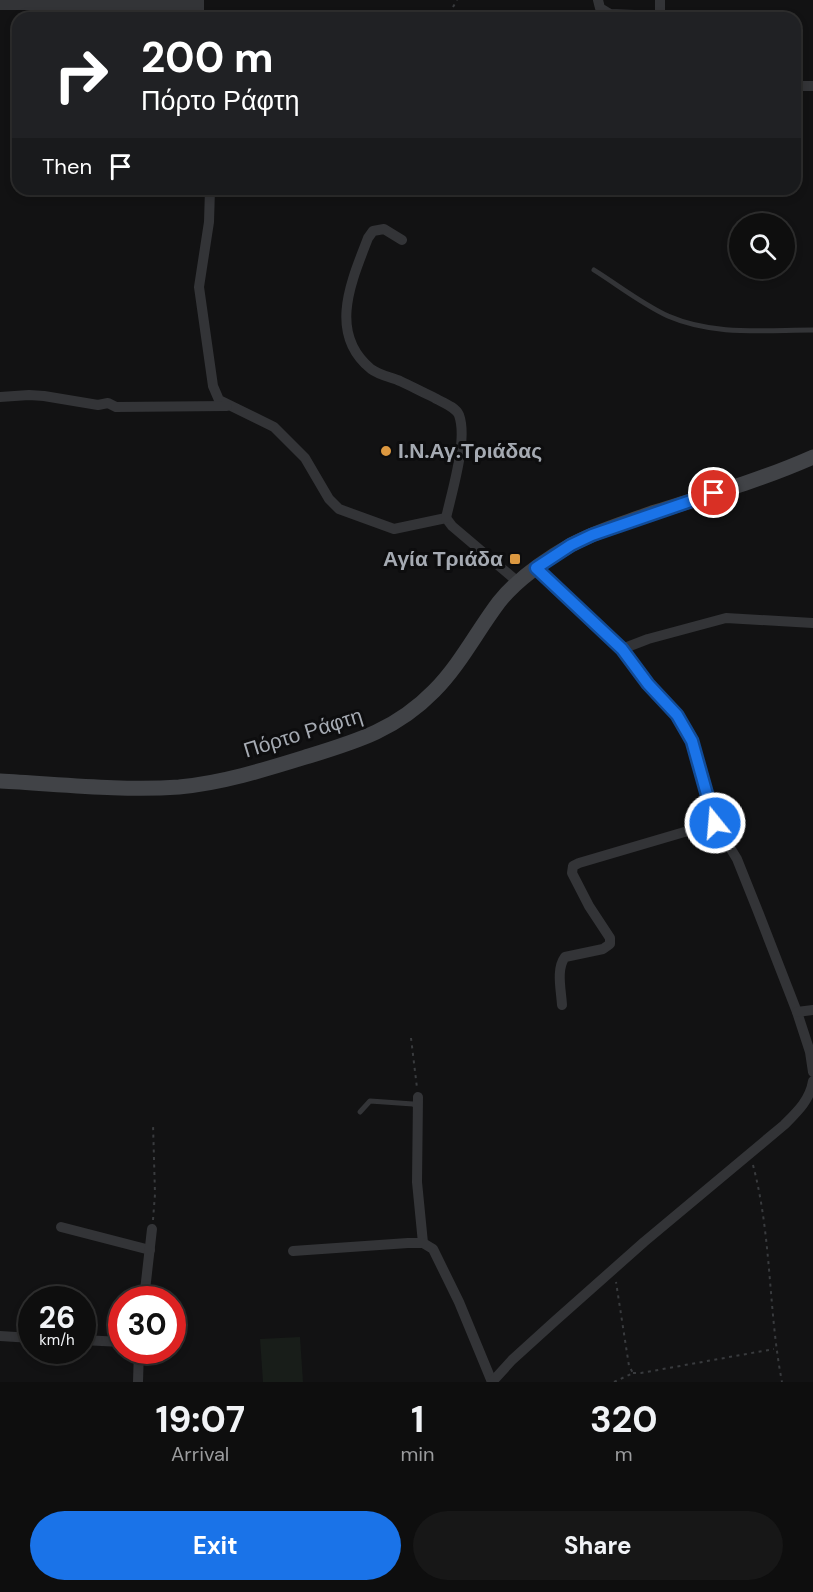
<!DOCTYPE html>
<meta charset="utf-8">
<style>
body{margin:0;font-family:"DM Sans",sans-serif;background:#171717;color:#f1f3f6;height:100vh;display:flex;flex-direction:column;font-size:22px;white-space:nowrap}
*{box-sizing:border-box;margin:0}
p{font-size:20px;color:#9b9c9e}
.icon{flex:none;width:33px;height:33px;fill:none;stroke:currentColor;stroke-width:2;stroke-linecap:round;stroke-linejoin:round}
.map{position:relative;height:1382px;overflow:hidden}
.sheet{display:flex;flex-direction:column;background:#0e0e0e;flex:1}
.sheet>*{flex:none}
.top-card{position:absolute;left:12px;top:12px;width:789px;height:183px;border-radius:18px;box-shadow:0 3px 9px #0003,0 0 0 2px #2e2e2e;background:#202124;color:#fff;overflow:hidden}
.buttons{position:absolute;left:729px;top:213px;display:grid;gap:12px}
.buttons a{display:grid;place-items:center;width:66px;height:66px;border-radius:50%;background:#0e0e0e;box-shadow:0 3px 9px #0003,0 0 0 2px #2e2e2e;font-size:30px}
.speed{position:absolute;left:18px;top:1286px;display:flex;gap:12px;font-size:30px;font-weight:700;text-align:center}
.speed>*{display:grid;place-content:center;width:78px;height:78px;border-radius:50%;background:#0e0e0e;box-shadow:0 3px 9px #0003,0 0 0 2px #2e2e2e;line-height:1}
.speed small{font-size:15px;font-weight:400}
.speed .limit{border:9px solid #d22;background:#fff;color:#111}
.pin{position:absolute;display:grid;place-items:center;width:51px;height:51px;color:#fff;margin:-26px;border:3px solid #fff;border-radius:50%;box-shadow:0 2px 6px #0007}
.me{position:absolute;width:66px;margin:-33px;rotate:343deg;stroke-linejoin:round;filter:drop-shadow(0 0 4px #0008)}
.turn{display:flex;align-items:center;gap:21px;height:126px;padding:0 30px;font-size:27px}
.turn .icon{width:78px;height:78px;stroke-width:2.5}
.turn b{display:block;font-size:42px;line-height:51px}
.then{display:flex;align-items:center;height:57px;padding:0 30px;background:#0003;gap:12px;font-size:22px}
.eta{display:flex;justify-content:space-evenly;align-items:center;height:102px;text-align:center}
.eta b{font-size:36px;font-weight:700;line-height:42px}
.primary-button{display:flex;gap:12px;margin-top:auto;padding:12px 30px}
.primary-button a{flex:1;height:69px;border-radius:36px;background:#1a73e8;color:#fff;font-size:24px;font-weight:700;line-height:69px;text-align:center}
.primary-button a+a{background:#171717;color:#f1f3f6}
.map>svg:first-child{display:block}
.green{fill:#181d19}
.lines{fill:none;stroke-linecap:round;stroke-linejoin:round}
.path{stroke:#393b3e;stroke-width:2;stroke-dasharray:3 4.5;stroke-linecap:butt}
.service{stroke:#333437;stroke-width:5}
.minor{stroke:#333437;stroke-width:10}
.secondary{stroke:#414347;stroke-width:15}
.route-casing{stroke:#114b97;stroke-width:15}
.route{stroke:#1a73e8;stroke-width:10}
.poi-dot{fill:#dc9840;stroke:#0d0d0e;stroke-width:2}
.labels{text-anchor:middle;stroke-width:6;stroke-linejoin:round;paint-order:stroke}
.poi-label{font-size:21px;font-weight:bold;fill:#a5aab2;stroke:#0d0d0e;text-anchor:start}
.street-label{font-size:21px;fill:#a5aab2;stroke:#0d0d0e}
</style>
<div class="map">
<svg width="813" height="1382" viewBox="0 0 813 1382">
<rect width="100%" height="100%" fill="#121213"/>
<!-- green -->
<polygon class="green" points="300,1337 303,1382 263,1382 260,1339"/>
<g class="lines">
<!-- path -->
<g class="path">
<polyline points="453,7 457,0"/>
<polyline points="411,1038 417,1088"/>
<path d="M 753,1165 C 772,1237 768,1310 782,1382"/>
<polyline points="153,1220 155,1194 153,1124"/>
<polyline points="633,1373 641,1373 774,1349"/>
<polyline points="614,1382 633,1373 629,1366 616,1282"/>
</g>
<!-- service -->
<g class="service">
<path d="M 594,270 C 618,285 642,304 668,316 C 714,336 764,330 813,330"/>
<polyline points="360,1112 370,1101 413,1104 417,1107"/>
</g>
<!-- minor -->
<g class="minor">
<polyline points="598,0 600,8 610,14 660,16"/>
<polyline points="660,0 660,18"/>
<polyline points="0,5 199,5"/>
<polyline points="199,18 199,0"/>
<polyline points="795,86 813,86"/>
<polyline points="210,189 209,222 199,287 213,386 219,400 274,427 305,458 329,499 339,509 394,529 446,518 452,526 518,582"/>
<path d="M 402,240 L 384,229 L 373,231 L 368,238 C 352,280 327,333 371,369 C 379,375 390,377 400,381 C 411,386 422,392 433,397 C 441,402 455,406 459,415 C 468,440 452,491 446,518"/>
<polyline points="0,397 29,395 44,396 98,405 108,403 116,407 227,406"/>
<polyline points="536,568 622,649 648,684 677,715 692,741 715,823 737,859 757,909 797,1012 810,1052 813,1072"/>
<polyline points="622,649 648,639 726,618 813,623"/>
<path d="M 562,1005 C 561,989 556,969 565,957 L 603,949 L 610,944 L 610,938 L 589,906 L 572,873 L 573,866 L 579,863 L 715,823"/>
<polyline points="797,1012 813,1010"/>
<polyline points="418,1097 417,1182 423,1243"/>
<polyline points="61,1227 150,1250"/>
<polyline points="293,1251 408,1243 423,1243 433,1249 459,1302 492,1382"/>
<polyline points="144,1299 152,1229"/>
<polyline points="0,1336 32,1338"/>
<polyline points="82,1340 122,1342"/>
<polyline points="138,1382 139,1350"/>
<path d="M 492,1382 L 512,1360 L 555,1321 L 644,1242 L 784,1125 C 797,1112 810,1100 813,1081"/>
</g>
<!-- secondary -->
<path class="secondary" d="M 0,781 C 59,784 120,791 179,787 C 223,783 267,769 309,756 C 358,741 397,729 434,691 C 460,665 477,631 499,602 C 518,578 545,560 571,545 C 596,531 625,523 652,513 C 706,496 761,480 813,457"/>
</g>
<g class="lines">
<!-- route casing -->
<g class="route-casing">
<polyline id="route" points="714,493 592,535 571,545 536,568 622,649 648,684 677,715 692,741 715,823"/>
</g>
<!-- route -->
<use href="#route" class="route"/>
</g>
<!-- markers -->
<g class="poi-dot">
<circle cx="386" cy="451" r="6"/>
<rect x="509" y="553" width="12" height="12" rx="3"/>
</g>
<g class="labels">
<!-- poi labels -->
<g class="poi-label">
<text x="398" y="458">Ι.Ν.Αγ.Τριάδας</text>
<text x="503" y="566" text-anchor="end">Αγία Τριάδα</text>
</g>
<!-- street labels -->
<g class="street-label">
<text transform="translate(303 733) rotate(-17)" y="7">Πόρτο Ράφτη</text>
</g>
</g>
</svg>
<div class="buttons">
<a><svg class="icon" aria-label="search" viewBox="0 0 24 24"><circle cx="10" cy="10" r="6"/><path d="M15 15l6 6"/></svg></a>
</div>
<div class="speed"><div>26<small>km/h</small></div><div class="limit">30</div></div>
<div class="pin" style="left:714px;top:493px;background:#d93025"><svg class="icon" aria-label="arrive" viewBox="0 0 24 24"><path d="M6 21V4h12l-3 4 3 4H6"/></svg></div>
<svg class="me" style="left:715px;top:823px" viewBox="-20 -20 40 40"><circle r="17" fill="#1a73e8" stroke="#fff" stroke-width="3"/><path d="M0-11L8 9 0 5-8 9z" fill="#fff"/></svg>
<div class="top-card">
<div class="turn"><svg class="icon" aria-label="right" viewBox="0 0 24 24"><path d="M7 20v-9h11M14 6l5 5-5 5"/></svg><div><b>200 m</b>Πόρτο Ράφτη</div></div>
<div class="then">Then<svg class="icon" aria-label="arrive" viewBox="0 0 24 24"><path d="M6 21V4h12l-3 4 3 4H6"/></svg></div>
</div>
</div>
<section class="sheet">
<div class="eta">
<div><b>19:07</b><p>Arrival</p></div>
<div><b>1</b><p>min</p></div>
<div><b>320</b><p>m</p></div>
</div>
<div class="primary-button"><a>Exit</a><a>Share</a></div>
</section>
